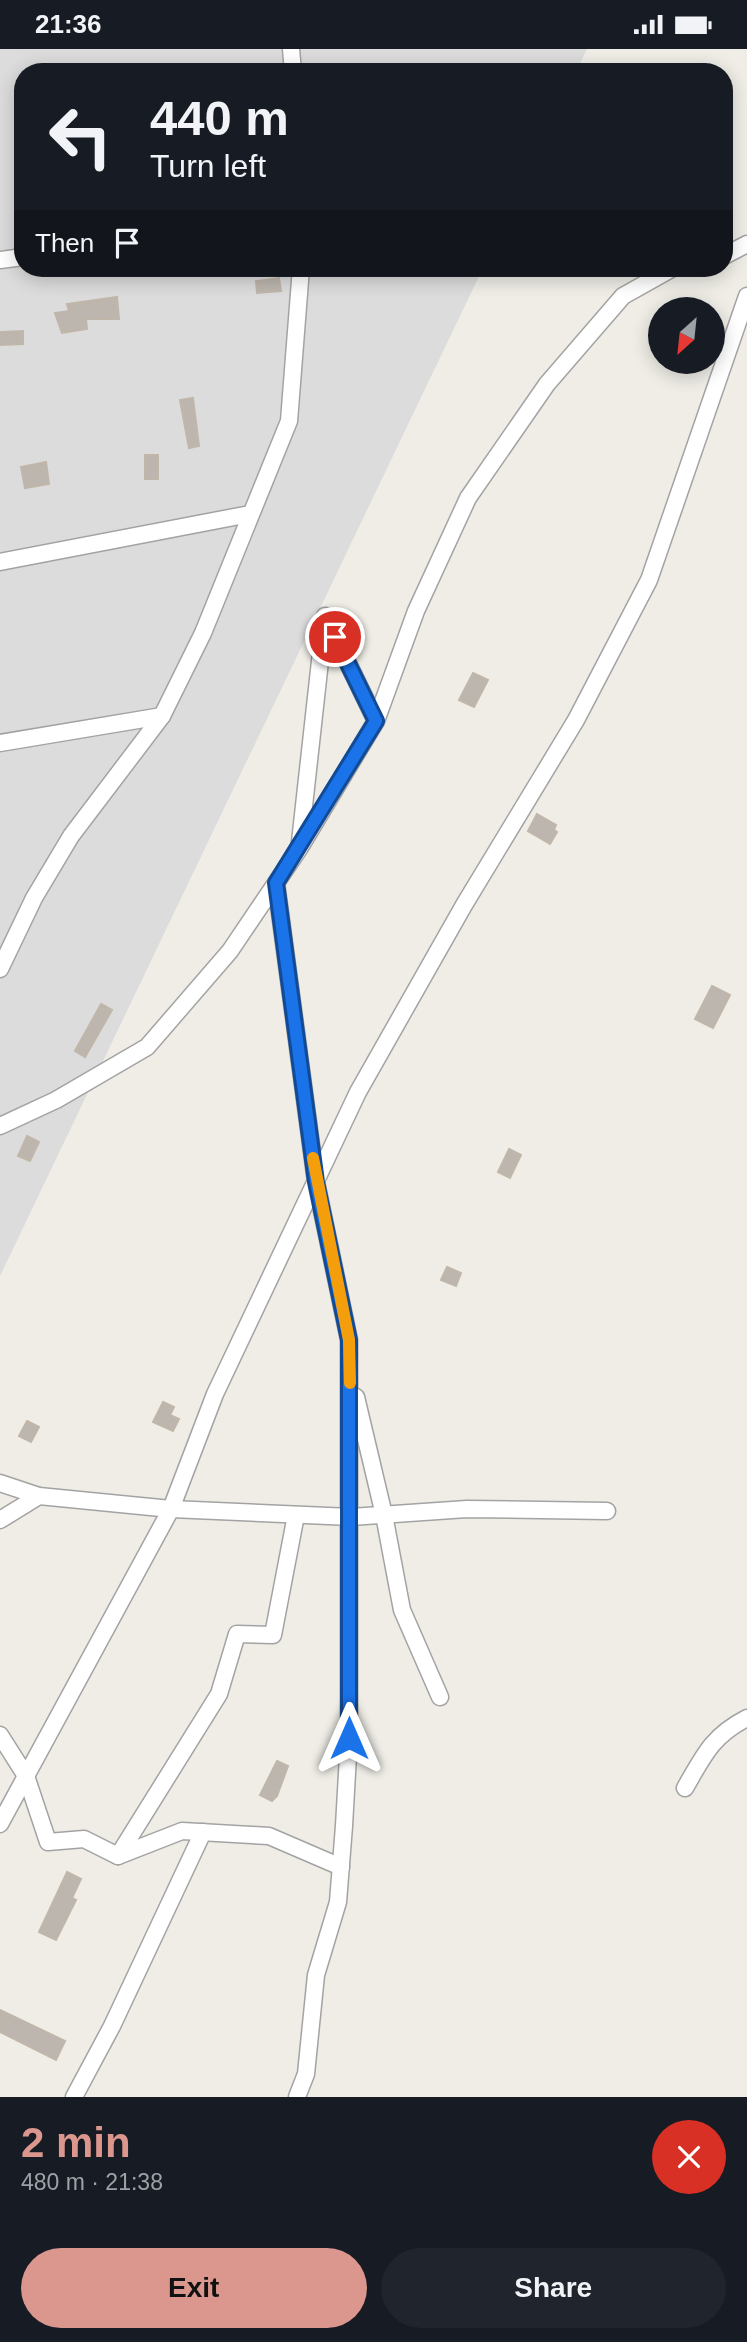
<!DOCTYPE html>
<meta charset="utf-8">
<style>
body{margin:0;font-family:Arial,sans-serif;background:#20242c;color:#f1f3f6;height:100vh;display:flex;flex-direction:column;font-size:26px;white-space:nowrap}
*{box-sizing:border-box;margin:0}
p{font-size:23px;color:#9ea1a6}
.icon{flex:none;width:38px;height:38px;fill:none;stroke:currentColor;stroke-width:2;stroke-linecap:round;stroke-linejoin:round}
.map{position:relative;height:2048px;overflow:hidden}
.details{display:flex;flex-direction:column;background:#171b24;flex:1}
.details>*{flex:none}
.hud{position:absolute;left:14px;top:14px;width:719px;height:214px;border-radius:28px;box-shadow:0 4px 18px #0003;background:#171b24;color:#f1f3f6;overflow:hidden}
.needle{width:46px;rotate:207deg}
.fabs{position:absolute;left:648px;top:248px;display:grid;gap:14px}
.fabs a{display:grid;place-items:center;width:77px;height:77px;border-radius:50%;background:#171b24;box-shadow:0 4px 18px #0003;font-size:35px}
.pin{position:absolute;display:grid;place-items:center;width:60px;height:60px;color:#fff;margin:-30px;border:4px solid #fff;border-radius:50%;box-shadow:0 2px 7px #0007}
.me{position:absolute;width:77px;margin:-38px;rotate:0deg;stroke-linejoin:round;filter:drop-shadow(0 0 5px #0008)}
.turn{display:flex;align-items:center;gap:24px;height:147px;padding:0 21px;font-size:32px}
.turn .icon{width:91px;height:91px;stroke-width:2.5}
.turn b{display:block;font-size:49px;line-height:60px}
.then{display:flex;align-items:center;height:66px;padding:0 21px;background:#0003;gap:14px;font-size:26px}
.round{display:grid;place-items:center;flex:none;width:74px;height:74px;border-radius:37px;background:#20242c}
.head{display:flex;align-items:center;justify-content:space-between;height:119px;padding:0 21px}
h1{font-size:42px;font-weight:800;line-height:52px;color:#db978e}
.cta{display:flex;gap:14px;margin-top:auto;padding:14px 21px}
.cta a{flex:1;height:80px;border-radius:42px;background:#db978e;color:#111;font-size:28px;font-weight:800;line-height:80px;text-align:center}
.cta a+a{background:#20242c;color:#f1f3f6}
.status{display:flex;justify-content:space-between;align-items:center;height:49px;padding:0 35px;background:#171b24;direction:ltr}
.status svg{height:19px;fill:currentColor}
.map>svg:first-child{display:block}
.residential{fill:#dddcdc}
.building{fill:#bcb6af;stroke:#c0b6a9;stroke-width:2}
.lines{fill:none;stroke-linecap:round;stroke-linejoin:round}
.minor-casing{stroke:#a3a3a3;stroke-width:19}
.minor{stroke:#fff;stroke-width:16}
.route-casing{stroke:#114b97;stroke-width:18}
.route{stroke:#1a73e8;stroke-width:12}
.slow{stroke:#f59e0b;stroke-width:12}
</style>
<div class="status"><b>21:36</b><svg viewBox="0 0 49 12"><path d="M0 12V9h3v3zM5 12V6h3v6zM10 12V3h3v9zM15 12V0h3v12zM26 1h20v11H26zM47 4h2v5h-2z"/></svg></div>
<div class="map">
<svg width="747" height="2048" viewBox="0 0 747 2048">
<rect width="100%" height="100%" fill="#efede6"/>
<!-- residential -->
<polygon class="residential" points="0,0 587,0 576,23 23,23 23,219 483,219 0,1227"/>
<!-- building -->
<g class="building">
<polygon points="279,229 281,242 257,244 256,232"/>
<polygon points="117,248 119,270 86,270 87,280 62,284 55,264 69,262 67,255"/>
<polygon points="23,282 23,295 0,296 0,283"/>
<polygon points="193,349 199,397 189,399 180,351"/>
<rect x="145" y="406" width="13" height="24"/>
<polygon points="46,413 49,435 25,439 21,418"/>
<polygon points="473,624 488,631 474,658 459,651"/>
<polygon points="537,765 556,776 554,781 557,783 550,795 528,782"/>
<polygon points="712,937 730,946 713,979 695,970"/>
<polygon points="101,955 112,961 85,1008 75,1002"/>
<polygon points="27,1087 39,1093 30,1112 18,1107"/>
<polygon points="509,1100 521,1106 510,1129 498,1123"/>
<polygon points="447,1218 461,1224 456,1237 441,1231"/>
<polygon points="163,1353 174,1358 170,1366 179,1370 173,1382 153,1373"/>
<polygon points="27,1372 39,1378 31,1393 19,1387"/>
<polygon points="277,1712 288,1717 277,1747 272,1752 260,1746"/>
<polygon points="67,1823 81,1830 72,1849 76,1851 56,1891 39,1883"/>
<polygon points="0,1961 65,1992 56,2011 0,1983"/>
</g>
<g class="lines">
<!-- minor casing -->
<g class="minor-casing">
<g id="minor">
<polyline points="291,0 293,23"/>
<polyline points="724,207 747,195"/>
<polyline points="0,211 23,208"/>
<polyline points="0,513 250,465"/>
<polyline points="0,694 162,667"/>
<polyline points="300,793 325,567 376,672"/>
<polyline points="276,834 316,1133 349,1291 349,1689 344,1777 338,1853 316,1926 306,2025 297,2048"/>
<polyline points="0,920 34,849 71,787 162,667 203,584 289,372 301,219"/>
<polyline points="0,1077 56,1051 147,998 230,902 299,800 376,672 416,562 468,449 547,335 623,247 673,219"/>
<polyline points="356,1348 384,1466 402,1561 440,1648"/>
<polyline points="0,1434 39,1447 171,1460 351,1468 467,1460 607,1462"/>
<polyline points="0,1471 39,1447"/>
<polyline points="0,1686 26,1727 48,1793 84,1790 118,1807 182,1782 269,1787 341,1818"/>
<path d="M 685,1739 C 704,1706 712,1687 747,1669"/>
<polyline points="0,1775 171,1460 215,1345 358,1043 464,856 576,671 649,531 747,247"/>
<polyline points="118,1807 219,1645 237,1585 273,1586 296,1466"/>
<polyline points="74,2048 112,1977 203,1783"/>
</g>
</g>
<!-- minor -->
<use href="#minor" class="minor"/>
</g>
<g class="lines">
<!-- route casing -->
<g class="route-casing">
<polyline id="route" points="335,588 376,672 276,834 316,1133 349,1291 349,1689"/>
</g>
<!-- route -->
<use href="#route" class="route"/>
<!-- slow -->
<polyline class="slow" points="313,1109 349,1291 350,1334"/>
</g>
</svg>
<div class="fabs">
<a><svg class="needle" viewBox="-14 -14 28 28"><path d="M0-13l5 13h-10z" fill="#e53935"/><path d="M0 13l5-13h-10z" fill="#9ea1a6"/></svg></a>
</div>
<div class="pin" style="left:335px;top:588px;background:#d93025"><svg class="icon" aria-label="arrive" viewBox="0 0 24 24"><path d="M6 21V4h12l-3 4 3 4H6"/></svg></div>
<svg class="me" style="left:349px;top:1689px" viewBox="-20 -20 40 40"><path d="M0-17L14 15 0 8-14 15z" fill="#1a73e8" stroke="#fff" stroke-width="4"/></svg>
<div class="hud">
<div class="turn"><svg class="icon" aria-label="left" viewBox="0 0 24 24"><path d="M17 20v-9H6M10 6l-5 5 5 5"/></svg><div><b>440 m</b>Turn left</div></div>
<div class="then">Then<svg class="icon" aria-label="arrive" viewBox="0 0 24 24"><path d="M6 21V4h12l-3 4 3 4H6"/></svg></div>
</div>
</div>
<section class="details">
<div class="head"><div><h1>2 min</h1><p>480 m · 21:38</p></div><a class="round" style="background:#d93025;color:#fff"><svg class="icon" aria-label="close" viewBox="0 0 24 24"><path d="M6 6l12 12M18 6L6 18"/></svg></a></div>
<div class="cta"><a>Exit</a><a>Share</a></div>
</section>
